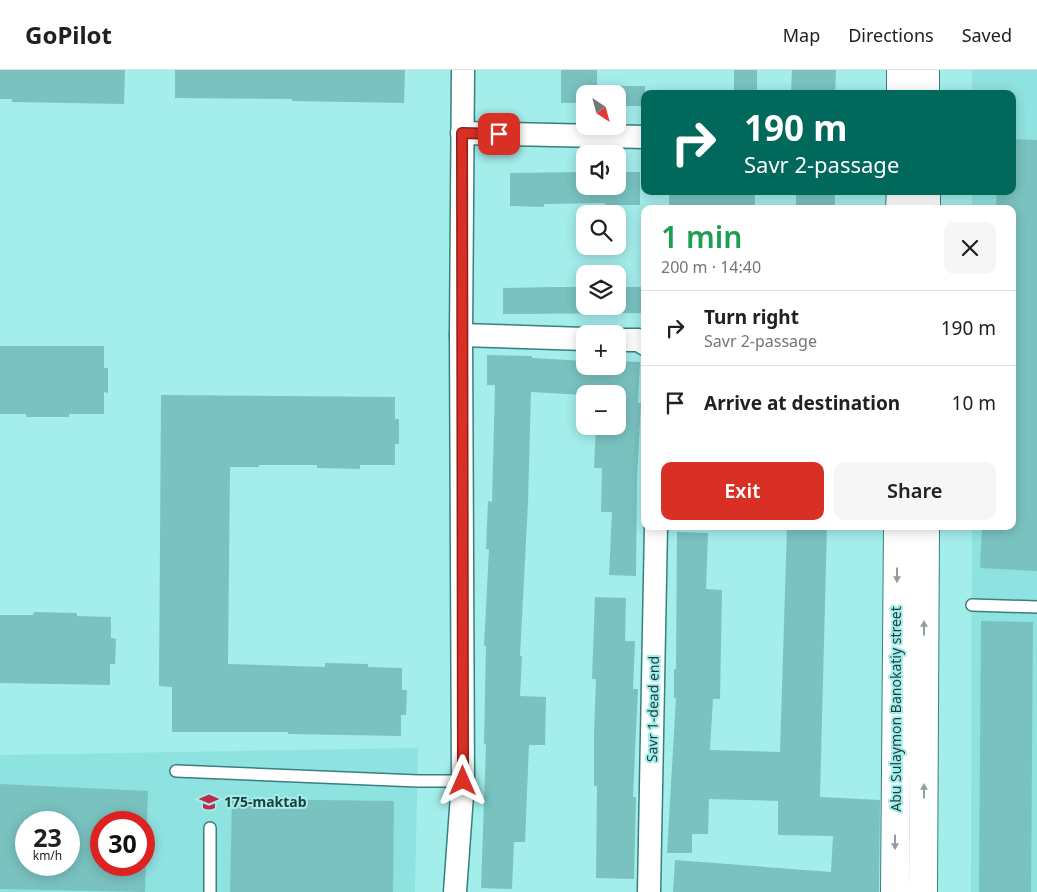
<!DOCTYPE html>
<meta charset="utf-8">
<style>
body{margin:0;font-family:"Noto Sans",sans-serif;background:#f6f6f6;color:#202124;height:100vh;display:flex;flex-direction:column;font-size:19px;white-space:nowrap}
*{box-sizing:border-box;margin:0}
p{font-size:16px;color:#757577}
.icon{flex:none;width:28px;height:28px;fill:none;stroke:currentColor;stroke-width:2;stroke-linecap:round;stroke-linejoin:round}
.map{position:relative;flex:1;overflow:hidden}
.sheet{position:absolute;left:641px;top:135px;width:375px;height:325px;display:flex;flex-direction:column;background:#fff;border-radius:10px;box-shadow:0 2px 12px #0003}
.sheet>*{flex:none}
.guide{position:absolute;left:641px;top:20px;width:375px;height:105px;border-radius:10px;box-shadow:0 2px 12px #0003;background:#00695c;color:#fff;overflow:hidden}
.needle{width:32px;rotate:144deg}
.buttons{position:absolute;left:576px;top:15px;display:grid;gap:10px}
.buttons a{display:grid;place-items:center;width:50px;height:50px;border-radius:10px;background:#fff;box-shadow:0 2px 12px #0003;font-size:25px}
.speed{position:absolute;left:15px;top:741px;display:flex;gap:10px;font-size:25px;font-weight:700;text-align:center}
.speed>*{display:grid;place-content:center;width:65px;height:65px;border-radius:50%;background:#fff;box-shadow:0 2px 12px #0003;line-height:1}
.speed small{font-size:12px;font-weight:400}
.speed .limit{border:8px solid #d22;background:#fff;color:#111}
.pin{position:absolute;display:grid;place-items:center;width:42px;height:42px;color:#fff;margin:-21px;border-radius:10px;box-shadow:0 2px 8px #0006}
.me{position:absolute;width:55px;margin:-28px;rotate:0deg;stroke-linejoin:round;filter:drop-shadow(0 0 4px #0008)}
.turn{display:flex;align-items:center;gap:18px;height:105px;padding:0 20px;font-size:22px}
.turn .icon{width:65px;height:65px;stroke-width:2.5}
.turn b{display:block;font-size:35px;line-height:42px}
.round{display:grid;place-items:center;flex:none;width:52px;height:52px;border-radius:10px;background:#f6f6f6}
.overview{display:flex;align-items:center;justify-content:space-between;height:85px;padding:0 20px}
h1{font-size:30px;font-weight:600;line-height:38px;color:#1e9e55}
.cta{display:flex;gap:10px;margin-top:auto;padding:10px 20px}
.cta a{flex:1;height:58px;border-radius:10px;background:#d93025;color:#fff;font-size:20px;font-weight:600;line-height:58px;text-align:center}
.cta a+a{background:#f6f6f6;color:#202124}
ul{padding:0;list-style:none}
li{display:flex;align-items:center;gap:15px;height:75px;padding:0 20px;border-top:1px solid #e0e0e0}
li div{flex:1}
li b{display:block;font-size:19px}
li em{font-style:normal}
header{display:flex;align-items:center;gap:30px;box-sizing:border-box;height:70px;padding:0 25px;background:#fff;border-bottom:1px solid #e0e0e0}
header strong{font-size:24px}
nav{display:flex;gap:28px;margin-inline-start:auto;font-size:18px}
.map>svg:first-child{display:block}
.built{fill:#8ee2e0;fill-rule:evenodd}
.building{fill:#79c2c0;fill-rule:evenodd}
.lines{fill:none;stroke-linecap:round;stroke-linejoin:round}
.lane-casing{stroke:#368180;stroke-width:14}
.street-casing{stroke:#368180;stroke-width:25}
.secondary-casing{stroke:#368180;stroke-width:30}
.lane{stroke:#fff;stroke-width:11}
.street{stroke:#fff;stroke-width:22}
.secondary{stroke:#fff;stroke-width:28}
.oneway{fill:#8f9e9e}
.route-casing{stroke:#8d1f18;stroke-width:12}
.route{stroke:#d93025;stroke-width:9}
.labels{text-anchor:middle;stroke-width:4;stroke-linejoin:round;paint-order:stroke}
.street-label{font-size:14px;fill:#1f3d3d;stroke:#a3edeb}
.poi-label{font-size:14px;font-weight:bold;fill:#1f3d3d;stroke:#a3edeb;text-anchor:start}
</style>
<header>
<strong>GoPilot</strong>
<nav><a>Map</a><a>Directions</a><a>Saved</a></nav>
</header>
<div class="map">
<svg width="1037" height="822" viewBox="0 0 1037 822">
<rect width="100%" height="100%" fill="#a3edeb"/>
<!-- built -->
<g class="built">
<polygon points="972,0 1037,0 1037,822 971,822 972,456 1012,456 1012,139 972,139 972,121 1012,121 1012,24 972,24"/>
<path d="M 418,678 L 415,822 L 0,822 L 0,685 ZM 26,752 L 69,752 L 69,795 L 26,795 ZM 101,752 L 144,752 L 144,795 L 101,795 Z"/>
</g>
<!-- building -->
<g class="building">
<polygon points="0,0 125,0 124,34 12,32 12,29 0,29"/>
<polygon points="175,0 405,0 404,33 292,31 292,29 175,28"/>
<polygon points="561,0 597,0 597,24 585,24 585,33 561,33"/>
<rect x="734" y="0" width="23" height="24"/>
<polygon points="792,0 836,0 835,24 791,24"/>
<rect x="618" y="16" width="27" height="20"/>
<polygon points="1012,69 1037,70 1037,501 980,498 982,456 1012,456 1012,139 996,139 997,121 1012,121"/>
<polygon points="585,102 585,116 618,116 618,102 640,102 640,135 605,135 605,133 544,134 544,137 510,136 510,103"/>
<rect x="669" y="121" width="86" height="18"/>
<rect x="796" y="121" width="39" height="18"/>
<polygon points="552,217 585,217 585,236 618,236 618,217 643,217 643,243 503,244 503,218"/>
<polygon points="0,276 104,276 104,298 108,298 108,323 104,322 104,344 69,344 69,347 26,347 26,344 0,344"/>
<polygon points="487,285 532,286 532,288 585,291 585,296 618,296 618,291 640,292 638,333 641,333 637,408 636,506 609,505 612,442 601,442 602,398 594,398 596,356 618,356 618,324 585,325 531,322 528,433 520,586 522,586 520,626 546,627 545,675 529,675 525,772 514,772 512,819 481,818 486,674 484,674 486,576 484,576 489,479 486,479 488,431 492,432 495,315 487,315"/>
<polygon points="161,325 395,327 395,349 399,349 399,374 395,374 395,395 360,395 360,399 317,398 317,395 259,395 259,397 230,397 228,594 325,597 325,593 368,594 368,597 402,598 402,620 407,620 406,645 401,645 401,666 288,664 288,662 172,662 172,617 159,616"/>
<polygon points="787,456 827,456 820,727 880,730 879,822 673,822 675,790 831,802 833,766 778,765 778,731 709,729 708,764 692,764 692,783 667,783 676,628 674,628 674,599 676,599 677,462 708,463 706,519 722,520 720,629 713,629 710,680 780,682"/>
<polygon points="595,527 626,528 625,571 635,571 633,619 638,619 633,727 636,727 634,809 596,808 597,716 594,716 594,664 596,609 592,609"/>
<polygon points="34,542 77,543 77,546 111,547 111,568 116,569 115,594 110,594 110,615 0,613 0,545 33,545"/>
<polygon points="981,551 1033,552 1031,822 979,822"/>
<path d="M 0,714 L 148,721 L 147,752 L 101,752 L 101,795 L 146,795 L 145,822 L 0,819 ZM 26,752 L 69,752 L 69,795 L 26,795 Z"/>
<polygon points="232,729 394,731 393,822 230,822"/>
</g>
<g class="lines">
<!-- lane casing -->
<g class="lane-casing">
<g id="lane">
<polyline points="972,535 1037,537"/>
<polyline points="176,701 418,711 463,711"/>
<polyline points="210,822 210,758"/>
</g>
</g>
<!-- street casing -->
<g class="street-casing">
<g id="street">
<polyline points="462,63 645,67"/>
<polyline points="461,265 585,269"/>
<polyline points="618,270 639,270 645,274"/>
<polyline points="455,822 463,711 461,265 463,0"/>
<polyline points="649,822 656,456"/>
</g>
</g>
<!-- secondary casing -->
<g class="secondary-casing">
<g id="secondary">
<polyline points="925,0 925,24"/>
<polyline points="901,24 901,0"/>
<polyline points="900,139 901,121"/>
<polyline points="926,139 926,121"/>
<polyline points="895,822 898,456"/>
<polyline points="923,822 925,456"/>
</g>
</g>
<!-- lane -->
<use href="#lane" class="lane"/>
<!-- street -->
<use href="#street" class="street"/>
<!-- secondary -->
<use href="#secondary" class="secondary"/>
</g>
<!-- one-way arrows -->
<defs><path id="oneway-solid" d="M-6-.8H1V-3.2L6.5 0L1 3.2V.8H-6Z" transform="scale(1.25)"/></defs>
<g class="oneway">
<use href="#oneway-solid" transform="translate(897 505) rotate(90)"/>
<use href="#oneway-solid" transform="translate(924 558) rotate(-90)"/>
<use href="#oneway-solid" transform="translate(924 721) rotate(-90)"/>
<use href="#oneway-solid" transform="translate(895 772) rotate(90)"/>
</g>
<g class="lines">
<!-- route casing -->
<g class="route-casing">
<polyline id="route" points="463,711 462,63 499,64"/>
</g>
<!-- route -->
<use href="#route" class="route"/>
</g>
<!-- icons -->
<defs>
<g id="school-bare" transform="scale(1.5)"><path d="M0-5L7-2L0 1L-7-2ZM-4 1L0 2.5L4 1V4Q0 6-4 4Z" fill="#bd2c4b" stroke="#a3edeb" stroke-width="2.5" paint-order="stroke"/></g>
</defs>
<g fill-rule="evenodd">
<use href="#school-bare" x="209" y="732"/>
</g>
<g class="labels">
<!-- street labels -->
<g class="street-label">
<text transform="translate(653 639) rotate(-89)" y="5">Savr 1-dead end</text>
<text transform="translate(896 639) rotate(-90)" y="5">Abu Sulaymon Banokatiy street</text>
</g>
<!-- poi labels -->
<g class="poi-label">
<text x="224" y="737">175-maktab</text>
</g>
</g>
</svg>
<div class="buttons">
<a><svg class="needle" viewBox="-14 -14 28 28"><path d="M0-13l5 13h-10z" fill="#e53935"/><path d="M0 13l5-13h-10z" fill="#757577"/></svg></a>
<a><svg class="icon" aria-label="sound" viewBox="0 0 24 24"><path d="M4 9h4l5-4v14l-5-4H4zM17 9q2 3 0 6"/></svg></a>
<a><svg class="icon" aria-label="search" viewBox="0 0 24 24"><circle cx="10" cy="10" r="6"/><path d="M15 15l6 6"/></svg></a>
<a><svg class="icon" aria-label="layers" viewBox="0 0 24 24"><path d="M12 4l9 5-9 5-9-5zM3 14l9 5 9-5"/></svg></a>
<a>+</a>
<a>−</a>
</div>
<div class="speed"><div>23<small>km/h</small></div><div class="limit">30</div></div>
<div class="pin" style="left:499px;top:64px;background:#d93025"><svg class="icon" aria-label="arrive" viewBox="0 0 24 24"><path d="M6 21V4h12l-3 4 3 4H6"/></svg></div>
<svg class="me" style="left:463px;top:711px" viewBox="-20 -20 40 40"><path d="M0-17L14 15 0 8-14 15z" fill="#d93025" stroke="#fff" stroke-width="4"/></svg>
<div class="guide">
<div class="turn"><svg class="icon" aria-label="right" viewBox="0 0 24 24"><path d="M7 20v-9h11M14 6l5 5-5 5"/></svg><div><b>190 m</b>Savr 2-passage</div></div>
</div>
<section class="sheet">
<div class="overview"><div><h1>1 min</h1><p>200 m · 14:40</p></div><a class="round"><svg class="icon" aria-label="close" viewBox="0 0 24 24"><path d="M6 6l12 12M18 6L6 18"/></svg></a></div>
<ul>
<li><svg class="icon" aria-label="right" viewBox="0 0 24 24"><path d="M7 20v-9h11M14 6l5 5-5 5"/></svg><div><b>Turn right</b><p>Savr 2-passage</p></div><em>190 m</em></li>
<li><svg class="icon" aria-label="arrive" viewBox="0 0 24 24"><path d="M6 21V4h12l-3 4 3 4H6"/></svg><div><b>Arrive at destination</b></div><em>10 m</em></li>
</ul>
<div class="cta"><a>Exit</a><a>Share</a></div>
</section>
</div>
